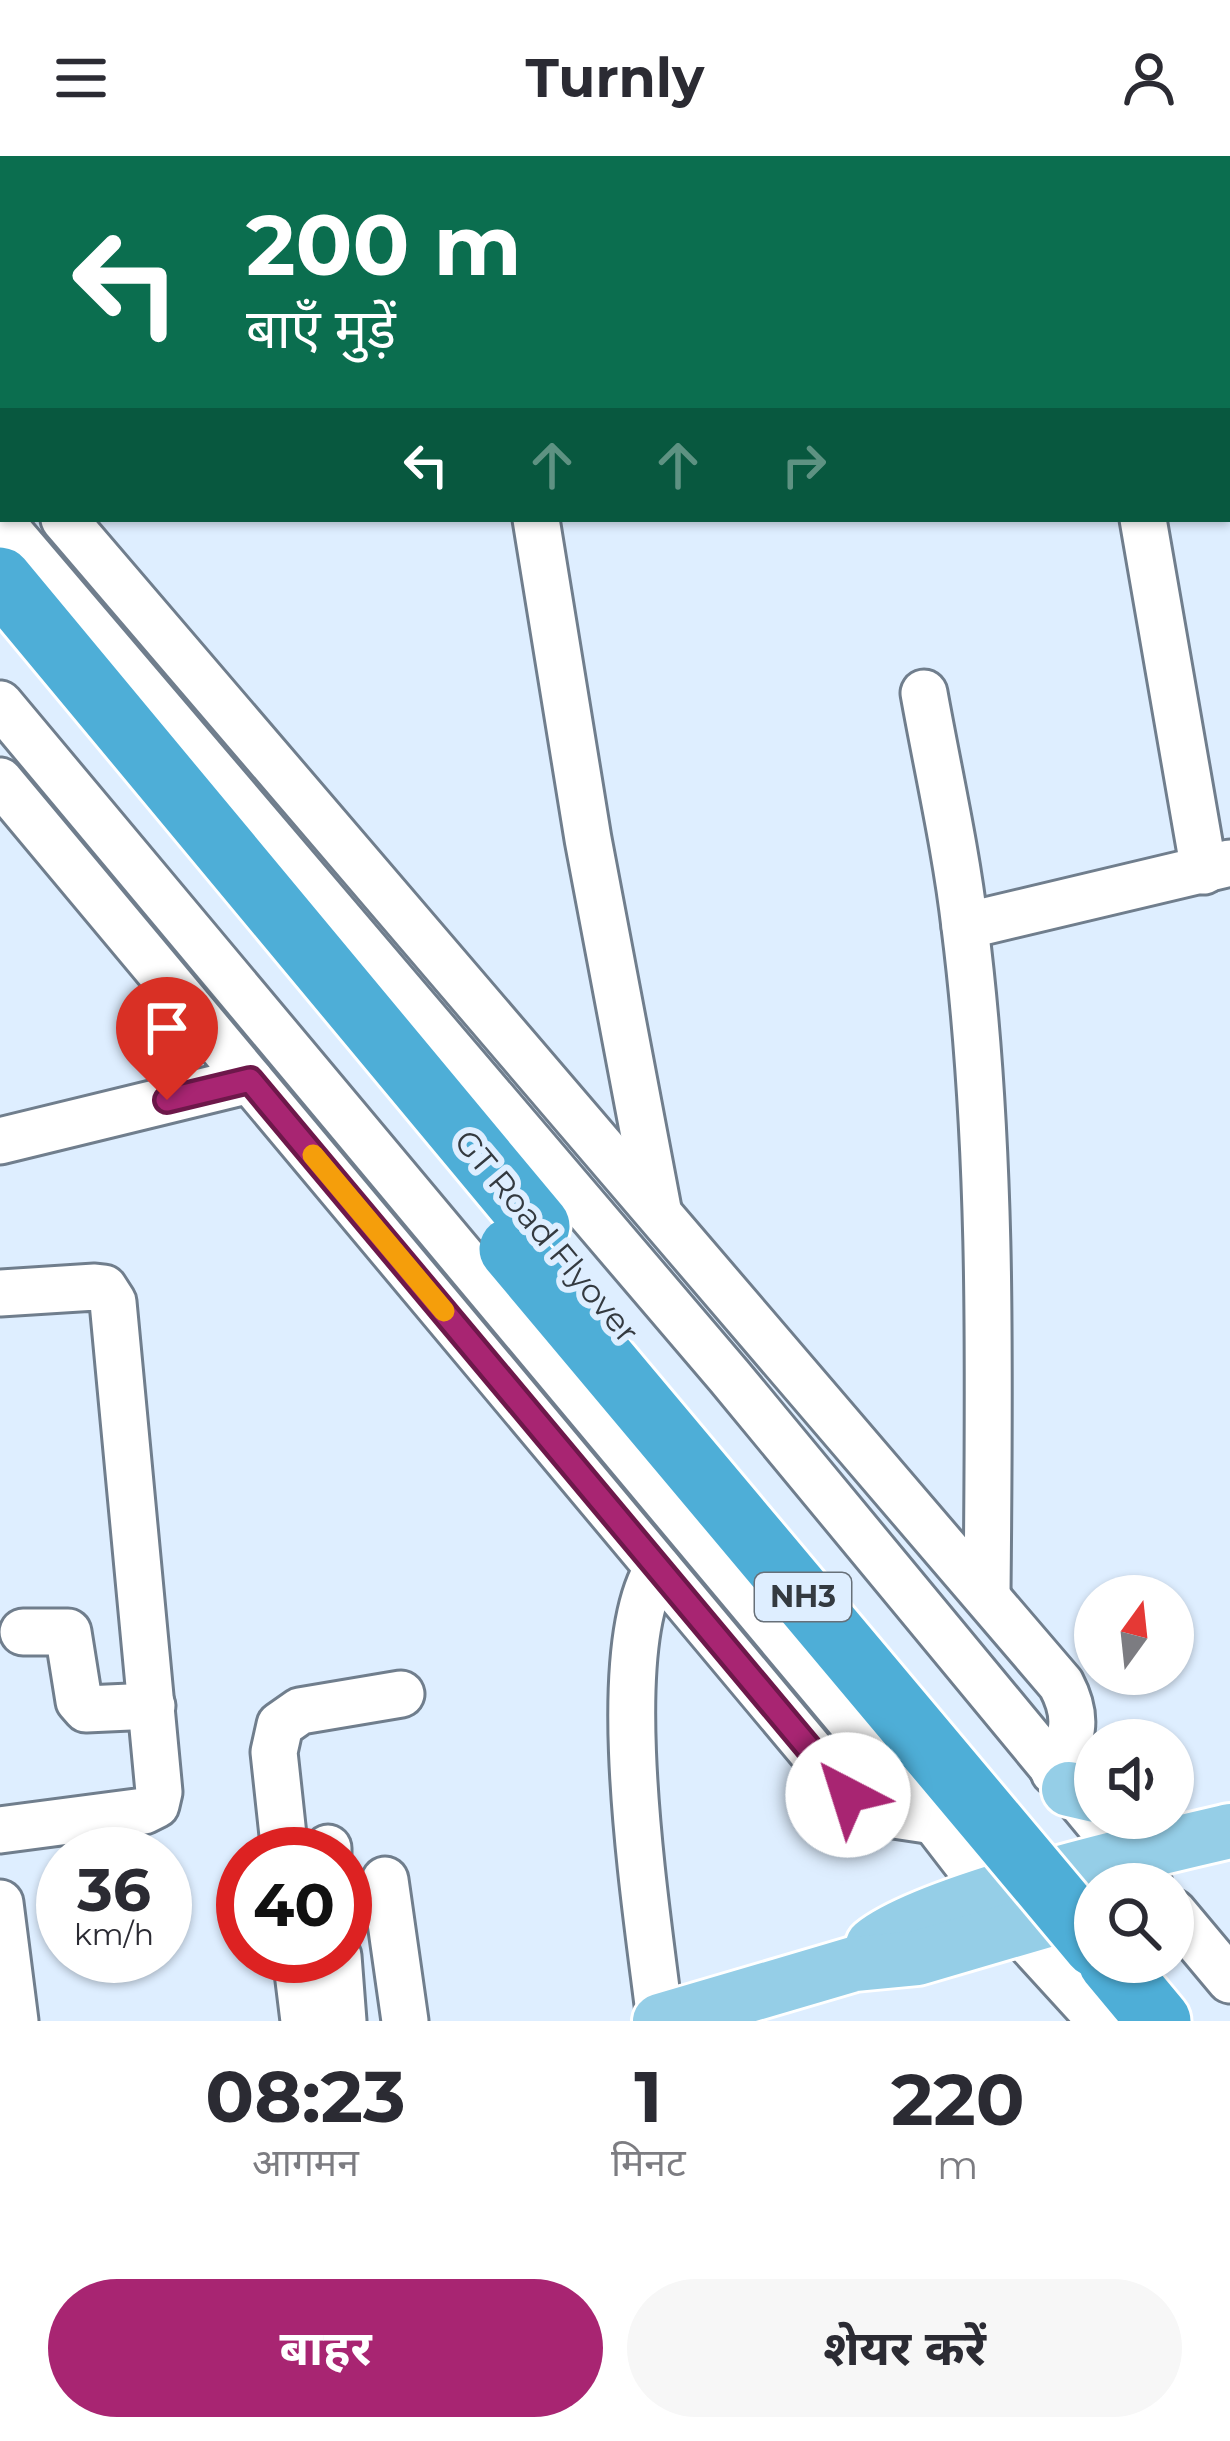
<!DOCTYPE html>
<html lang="hi">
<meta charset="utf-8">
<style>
body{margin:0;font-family:Montserrat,"Noto Sans Devanagari",sans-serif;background:#f7f7f7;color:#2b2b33;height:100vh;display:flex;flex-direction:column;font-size:45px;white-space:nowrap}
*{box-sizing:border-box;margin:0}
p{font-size:39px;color:#7c7c81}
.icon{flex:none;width:66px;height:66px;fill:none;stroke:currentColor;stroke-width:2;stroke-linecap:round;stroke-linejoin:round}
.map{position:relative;height:1865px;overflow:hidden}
.sheet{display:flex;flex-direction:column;background:#fff;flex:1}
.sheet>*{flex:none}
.banner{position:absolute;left:0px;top:0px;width:1230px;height:366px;box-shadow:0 3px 9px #0004;background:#0b6e4f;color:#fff;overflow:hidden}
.needle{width:78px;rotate:15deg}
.fabs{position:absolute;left:1074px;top:1419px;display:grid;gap:24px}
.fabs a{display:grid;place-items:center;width:120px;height:120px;border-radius:50%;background:#fff;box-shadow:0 3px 9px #0004;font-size:60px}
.speed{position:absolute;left:36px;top:1671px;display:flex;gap:24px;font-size:60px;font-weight:700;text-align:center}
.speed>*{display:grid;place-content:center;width:156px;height:156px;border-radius:50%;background:#fff;box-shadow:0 3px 9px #0004;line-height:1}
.speed small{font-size:30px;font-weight:400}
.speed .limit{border:18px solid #d22;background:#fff;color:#111}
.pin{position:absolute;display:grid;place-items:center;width:102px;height:102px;color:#fff;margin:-123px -51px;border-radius:50% 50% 50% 0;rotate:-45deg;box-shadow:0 0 12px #0007}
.pin .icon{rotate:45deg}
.me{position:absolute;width:132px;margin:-66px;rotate:320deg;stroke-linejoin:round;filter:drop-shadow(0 0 9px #0008)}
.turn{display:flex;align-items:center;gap:42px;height:252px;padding:0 48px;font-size:54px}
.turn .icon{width:156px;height:156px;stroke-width:2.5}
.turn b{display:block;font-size:84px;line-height:102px}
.lanes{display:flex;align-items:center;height:114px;padding:0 48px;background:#0003;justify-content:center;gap:60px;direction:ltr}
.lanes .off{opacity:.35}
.eta{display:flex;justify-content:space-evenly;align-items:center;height:204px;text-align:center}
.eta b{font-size:72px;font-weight:700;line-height:84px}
.button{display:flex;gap:24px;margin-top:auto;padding:24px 48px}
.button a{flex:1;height:138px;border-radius:72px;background:#a82572;color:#fff;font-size:48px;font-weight:700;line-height:138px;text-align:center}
.button a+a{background:#f7f7f7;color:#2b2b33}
header{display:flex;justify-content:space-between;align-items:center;height:156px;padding:0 48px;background:#fff;font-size:54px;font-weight:700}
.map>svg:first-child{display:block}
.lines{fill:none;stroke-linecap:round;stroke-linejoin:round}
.minor-casing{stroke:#707e8d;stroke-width:51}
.major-casing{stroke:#fff;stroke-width:60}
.highway-casing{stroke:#fff;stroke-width:69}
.minor{stroke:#fff;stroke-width:45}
.major{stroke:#95cee7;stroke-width:54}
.highway{stroke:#4eaed7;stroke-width:63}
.highway-bridge-casing{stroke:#fff;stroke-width:69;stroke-linecap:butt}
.highway-bridge{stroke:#4eaed7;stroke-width:63}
.route-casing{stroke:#6d184a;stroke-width:30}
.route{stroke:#a82572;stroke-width:21}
.slow{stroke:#f59e0b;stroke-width:21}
.labels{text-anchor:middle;stroke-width:12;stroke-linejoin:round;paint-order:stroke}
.shield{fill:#deeeff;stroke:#677079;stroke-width:3}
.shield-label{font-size:30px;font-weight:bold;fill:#343a40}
.street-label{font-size:33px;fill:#343a40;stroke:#deeeff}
</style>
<header><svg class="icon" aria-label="menu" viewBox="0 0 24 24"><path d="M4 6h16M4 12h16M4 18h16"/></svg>Turnly<svg class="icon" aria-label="person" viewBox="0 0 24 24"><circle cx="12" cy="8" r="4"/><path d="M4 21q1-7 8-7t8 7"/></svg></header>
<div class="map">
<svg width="1230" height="1865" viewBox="0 0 1230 1865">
<rect width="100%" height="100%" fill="#deeeff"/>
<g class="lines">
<!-- minor casing -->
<g class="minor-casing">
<g id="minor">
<polyline points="498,0 498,3"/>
<polyline points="799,0 800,3"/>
<polyline points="944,0 945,3"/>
<polyline points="1081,0 1082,3"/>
<polyline points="1220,0 1220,3"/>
<polyline points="1227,45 1230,64"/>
<polyline points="0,289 3,292"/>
<path d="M 64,363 L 1061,1528 C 1080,1564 1072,1582 1054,1616"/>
<polyline points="536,363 588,683 658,1053"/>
<polyline points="1143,363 1204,715"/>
<polyline points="0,365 729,1220 1149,1728"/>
<path d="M 924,537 C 938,615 956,693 965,771 C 993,993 989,1216 987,1438"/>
<polyline points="0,548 934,1665 1018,1774 1101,1865"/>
<polyline points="0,625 848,1639 874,1656 934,1665"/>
<polyline points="965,770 1230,707"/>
<polyline points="0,985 250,924"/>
<polyline points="0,1137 95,1131 104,1132 113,1146 159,1636 156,1649 144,1655 0,1674"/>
<path d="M 658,1412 C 604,1495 648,1761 660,1865"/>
<polyline points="23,1476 68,1476 79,1545 86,1553 152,1550"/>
<polyline points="328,1692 328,1698"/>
<polyline points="285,1698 274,1596 280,1569 300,1555 401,1538"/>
<polyline points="385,1724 405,1865"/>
<polyline points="0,1747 15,1865"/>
<polyline points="1173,1756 1230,1824"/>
<polyline points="296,1800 304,1865"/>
<polyline points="338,1800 343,1865"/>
</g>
</g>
<!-- major casing -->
<g class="major-casing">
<g id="major">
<polyline points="1069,1633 1095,1639"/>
<path d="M 873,1789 C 927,1744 1152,1693 1230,1675"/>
<polyline points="660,1865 854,1808 917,1802 1095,1750"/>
</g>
</g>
<!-- highway casing -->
<g class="highway-casing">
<g id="highway">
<polyline points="0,423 538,1070"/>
<polyline points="1110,1806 1159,1865"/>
</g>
</g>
<!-- minor -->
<use href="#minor" class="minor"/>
<!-- major -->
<use href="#major" class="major"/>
<!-- highway -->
<use href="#highway" class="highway"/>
<!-- highway-bridge casing -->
<g class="highway-bridge-casing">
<polyline id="highway-bridge" points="511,1093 1095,1789"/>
</g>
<!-- highway-bridge -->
<use href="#highway-bridge" class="highway-bridge"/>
</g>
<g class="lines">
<!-- route casing -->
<g class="route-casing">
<polyline id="route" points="167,944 250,924 848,1639"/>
</g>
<!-- route -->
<use href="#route" class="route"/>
<!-- slow -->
<polyline class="slow" points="313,999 444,1155"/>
</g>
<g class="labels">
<!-- shield labels -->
<rect class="shield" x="755" y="1417" width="96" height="48" rx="9"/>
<g class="shield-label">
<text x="803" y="1451">NH3</text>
</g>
<!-- street labels -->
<g class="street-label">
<text transform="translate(547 1080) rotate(50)" y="12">GT Road Flyover</text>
</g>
</g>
</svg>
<div class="fabs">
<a><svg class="needle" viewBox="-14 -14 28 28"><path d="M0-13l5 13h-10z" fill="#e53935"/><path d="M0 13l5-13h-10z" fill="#7c7c81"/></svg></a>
<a><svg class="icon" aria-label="sound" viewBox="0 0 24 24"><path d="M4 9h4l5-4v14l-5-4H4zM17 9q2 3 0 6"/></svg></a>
<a><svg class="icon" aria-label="search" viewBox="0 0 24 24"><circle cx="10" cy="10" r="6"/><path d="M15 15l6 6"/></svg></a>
</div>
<div class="speed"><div>36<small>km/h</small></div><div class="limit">40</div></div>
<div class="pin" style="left:167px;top:944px;background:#d93025"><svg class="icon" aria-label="arrive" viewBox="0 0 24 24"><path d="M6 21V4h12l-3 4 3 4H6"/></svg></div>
<svg class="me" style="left:848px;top:1639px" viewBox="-20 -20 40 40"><circle r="19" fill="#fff"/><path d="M0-13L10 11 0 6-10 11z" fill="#a82572"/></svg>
<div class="banner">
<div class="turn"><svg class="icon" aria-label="left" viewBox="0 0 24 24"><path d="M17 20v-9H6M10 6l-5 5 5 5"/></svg><div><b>200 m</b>बाएँ मुड़ें</div></div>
<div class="lanes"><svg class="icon" aria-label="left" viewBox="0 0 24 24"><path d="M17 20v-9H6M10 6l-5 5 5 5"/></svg><svg class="icon off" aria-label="ahead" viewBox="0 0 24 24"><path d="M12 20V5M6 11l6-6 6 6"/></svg><svg class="icon off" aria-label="ahead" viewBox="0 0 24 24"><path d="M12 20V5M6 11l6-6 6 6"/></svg><svg class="icon off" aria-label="right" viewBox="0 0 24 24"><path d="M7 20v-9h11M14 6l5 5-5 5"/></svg></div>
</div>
</div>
<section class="sheet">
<div class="eta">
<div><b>08:23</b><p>आगमन</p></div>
<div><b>1</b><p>मिनट</p></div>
<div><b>220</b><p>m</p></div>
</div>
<div class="button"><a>बाहर</a><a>शेयर करें</a></div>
</section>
